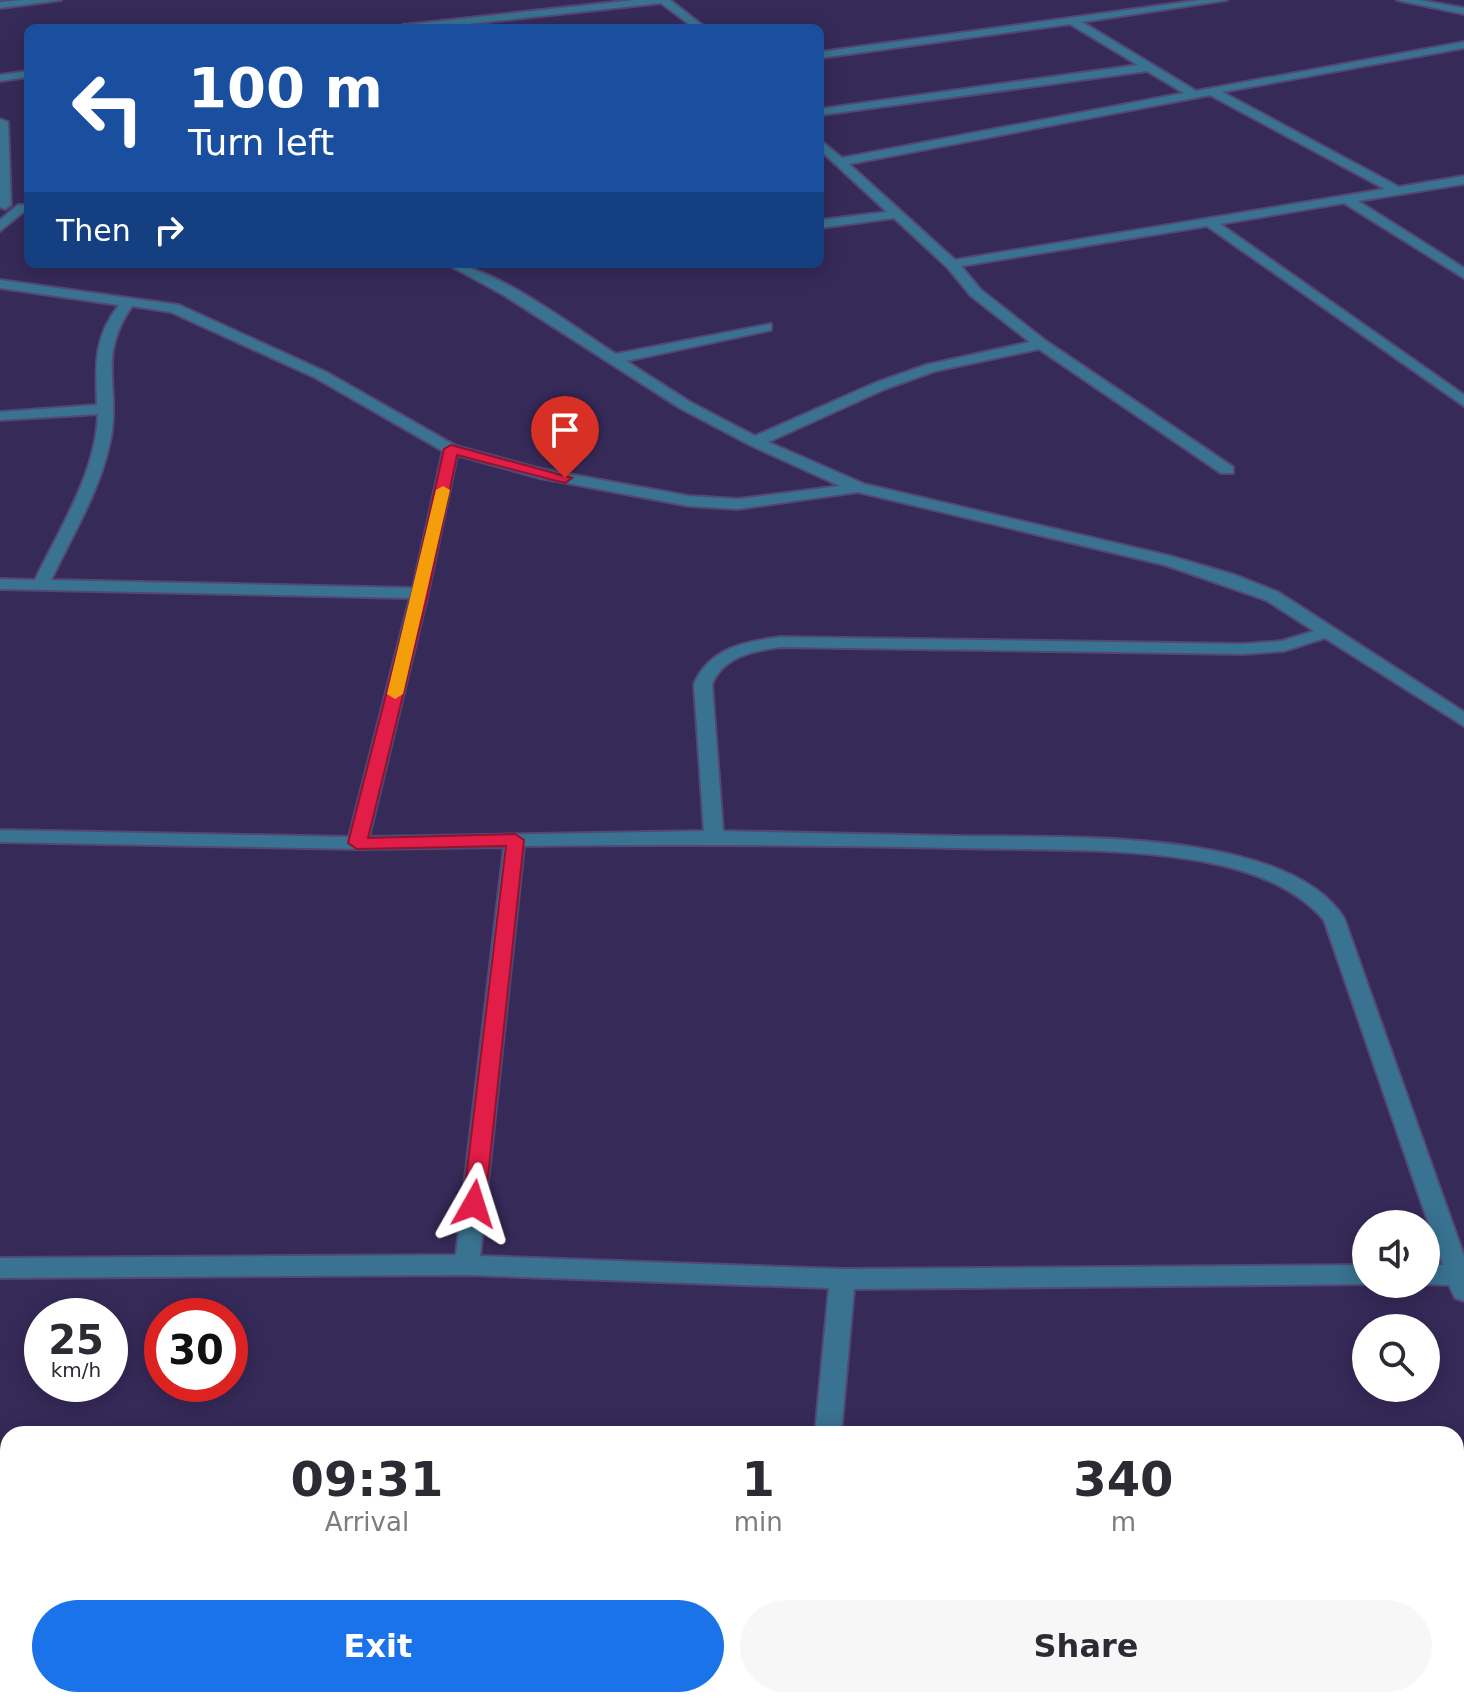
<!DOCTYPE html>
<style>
body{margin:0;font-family:"DejaVu Sans",sans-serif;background:#f7f7f7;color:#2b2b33;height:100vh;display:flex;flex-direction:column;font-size:30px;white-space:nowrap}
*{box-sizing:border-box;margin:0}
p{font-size:26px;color:#7c7c81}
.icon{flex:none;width:44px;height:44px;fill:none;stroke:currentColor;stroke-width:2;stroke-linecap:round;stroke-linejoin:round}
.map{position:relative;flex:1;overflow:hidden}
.sheet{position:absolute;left:0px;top:1426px;width:1464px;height:282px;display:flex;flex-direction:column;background:#fff;border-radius:24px 24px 0 0;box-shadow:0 4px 20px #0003}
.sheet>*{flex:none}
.guide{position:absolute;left:24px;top:24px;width:800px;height:244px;border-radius:12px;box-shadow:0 4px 20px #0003;background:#1a4fa0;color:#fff;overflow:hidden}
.tools{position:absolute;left:1352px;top:1210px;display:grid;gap:16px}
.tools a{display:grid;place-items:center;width:88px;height:88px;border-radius:50%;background:#fff;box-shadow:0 4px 20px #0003;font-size:40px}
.speed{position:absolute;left:24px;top:1298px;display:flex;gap:16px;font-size:40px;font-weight:700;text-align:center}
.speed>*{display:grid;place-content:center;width:104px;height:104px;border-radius:50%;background:#fff;box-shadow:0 4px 20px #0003;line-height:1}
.speed small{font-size:20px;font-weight:400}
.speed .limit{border:12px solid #d22;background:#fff;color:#111}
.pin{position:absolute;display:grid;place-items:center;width:68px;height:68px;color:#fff;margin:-82px -34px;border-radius:50% 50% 50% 0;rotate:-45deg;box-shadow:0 0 8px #0007}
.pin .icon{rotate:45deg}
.me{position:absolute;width:88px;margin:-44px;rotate:6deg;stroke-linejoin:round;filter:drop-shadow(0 0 6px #0008)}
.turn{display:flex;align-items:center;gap:28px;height:168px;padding:0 32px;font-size:36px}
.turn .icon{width:104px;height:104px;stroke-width:2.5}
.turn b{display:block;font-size:56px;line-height:68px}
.then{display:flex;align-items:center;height:76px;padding:0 32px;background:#0003;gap:16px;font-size:30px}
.eta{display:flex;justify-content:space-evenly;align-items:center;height:136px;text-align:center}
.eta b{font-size:48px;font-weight:700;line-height:56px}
.action{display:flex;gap:16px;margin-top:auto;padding:16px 32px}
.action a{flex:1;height:92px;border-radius:48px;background:#1a73e8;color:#fff;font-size:32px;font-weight:700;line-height:92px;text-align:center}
.action a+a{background:#f7f7f7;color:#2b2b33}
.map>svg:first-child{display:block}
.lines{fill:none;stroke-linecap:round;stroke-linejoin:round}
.street-casing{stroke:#524873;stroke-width:4}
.street{fill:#397391;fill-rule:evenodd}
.wall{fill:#4d345a}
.shaded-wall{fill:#3f2b4a}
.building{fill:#5a3d69;stroke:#3f2b4a;stroke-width:2}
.route{fill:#e11d48;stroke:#92132f;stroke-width:2}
.slow{fill:#f59e0b}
</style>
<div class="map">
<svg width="1464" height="1707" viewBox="0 0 1464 1707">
<rect width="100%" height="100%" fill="#362a59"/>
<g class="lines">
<!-- street casing -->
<g class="street-casing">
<g id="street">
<polygon points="22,0 61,0 0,8 0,2"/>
<polygon points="634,0 670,0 706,28 694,28 661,3 432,28 398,28 403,25"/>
<path d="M 1200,0 L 1227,0 L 1082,22 L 1196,91 L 1464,42 L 1464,48 L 1222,92 L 1399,187 L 1464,176 L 1464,184 L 1358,201 L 1464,268 L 1464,278 L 1344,203 L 1220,224 L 1464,395 L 1464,406 L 1207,226 L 961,266 L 981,290 L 1046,341 L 1233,467 L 1233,473 L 1221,473 L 1039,349 L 935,371 L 885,389 L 768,442 L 864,484 L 1170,556 L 1235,575 L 1278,592 L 1464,712 L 1464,726 L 1325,638 L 1284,651 L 1243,654 L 780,647 C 753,651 724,656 712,684 L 723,831 C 801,833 878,834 956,836 C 1054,838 1285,826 1344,918 L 1464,1256 L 1464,1301 L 1455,1298 L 1449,1285 L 1424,1284 L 1426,1265 L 1443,1265 L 1324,920 C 1294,885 1246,869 1201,861 C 1120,847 1036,850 954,848 C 810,845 668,844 524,846 L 480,1256 L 842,1269 L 1366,1265 L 1368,1284 L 854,1289 L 841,1434 L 815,1434 L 829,1288 L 467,1275 L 0,1278 L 0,1258 L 456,1255 L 504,847 L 357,849 L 0,842 L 0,830 L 349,837 L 410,598 L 0,589 L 0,579 L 35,580 C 60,528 96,473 98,414 L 0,420 L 0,412 L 97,405 C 96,364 93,339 119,305 L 0,288 L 0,280 L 179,305 L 326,372 L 456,446 L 541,469 L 689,496 L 738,499 L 840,486 L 750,445 L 680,408 L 502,294 L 447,264 C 492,264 576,329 616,354 L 771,324 L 771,330 L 626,361 L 690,402 L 755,436 L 875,383 L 926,365 L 1030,342 L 971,296 L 947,267 L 894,218 L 820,228 L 820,220 L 887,212 L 820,150 L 820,140 L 842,158 L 1184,93 L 1147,71 L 820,115 L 820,109 L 1138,65 L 1070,24 L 820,58 L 820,52 ZM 1210,95 L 1385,189 L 955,260 L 849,164 ZM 132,306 L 171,312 L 316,378 L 443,451 L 413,588 L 51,580 C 73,534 102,487 111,437 C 120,385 97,356 132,306 ZM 457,455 L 540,478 L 689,506 L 738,509 L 858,492 L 1165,565 L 1266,600 L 1314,631 L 1282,641 L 1243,644 L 780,637 C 744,642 710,648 694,684 L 704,831 L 369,837 L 428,593 Z"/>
<polygon points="1397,0 1419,0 1464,8 1464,14"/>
<polygon points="28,71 28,77 0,81 0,75"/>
<polygon points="0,119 8,122 11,205 5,209 0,207"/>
<polygon points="18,205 26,205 28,208 0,231 0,220"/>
<polygon points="1456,1685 1464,1686 1464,1707 1445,1707 1442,1700 1456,1700"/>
<polygon points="790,1700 820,1700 819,1707 789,1707"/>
</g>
</g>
<!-- street -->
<use href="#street" class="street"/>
</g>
<!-- wall -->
<g class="wall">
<polygon points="0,1535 8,1536 8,1624 0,1624"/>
<polygon points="322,1700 436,1700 434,1707 373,1707 322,1701"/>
</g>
<!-- shaded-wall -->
<polygon class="shaded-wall" points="430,1700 436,1700 434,1707 432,1707"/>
<!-- building -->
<polygon class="building" points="0,1535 8,1536 8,1606 0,1606"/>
<!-- route -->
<polygon class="route" points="451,445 572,478 565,483 457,455 428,593 368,838 515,834 524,840 485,1204 481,1210 474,1212 466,1210 463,1204 506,846 357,849 348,843 412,593 444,449"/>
<!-- slow -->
<polygon class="slow" points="443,486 450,490 403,694 395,699 387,694 436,490"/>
</svg>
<div class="tools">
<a><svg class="icon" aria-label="sound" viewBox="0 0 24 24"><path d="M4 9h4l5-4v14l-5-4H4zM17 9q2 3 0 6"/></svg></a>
<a><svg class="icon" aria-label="search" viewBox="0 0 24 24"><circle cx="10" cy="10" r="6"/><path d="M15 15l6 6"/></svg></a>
</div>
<div class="speed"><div>25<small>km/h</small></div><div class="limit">30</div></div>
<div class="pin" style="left:565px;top:478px;background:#d93025"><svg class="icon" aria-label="arrive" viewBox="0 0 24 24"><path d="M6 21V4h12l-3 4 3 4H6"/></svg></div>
<svg class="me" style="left:474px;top:1204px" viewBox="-20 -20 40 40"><path d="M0-17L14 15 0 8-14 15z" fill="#e11d48" stroke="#fff" stroke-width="4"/></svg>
<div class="guide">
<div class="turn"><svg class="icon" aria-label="left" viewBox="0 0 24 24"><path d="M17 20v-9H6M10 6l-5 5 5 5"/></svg><div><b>100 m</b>Turn left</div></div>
<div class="then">Then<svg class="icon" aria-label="right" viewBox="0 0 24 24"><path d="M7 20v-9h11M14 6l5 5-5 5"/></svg></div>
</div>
<section class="sheet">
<div class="eta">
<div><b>09:31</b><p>Arrival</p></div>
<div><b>1</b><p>min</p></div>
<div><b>340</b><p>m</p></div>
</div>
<div class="action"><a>Exit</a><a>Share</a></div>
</section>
</div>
